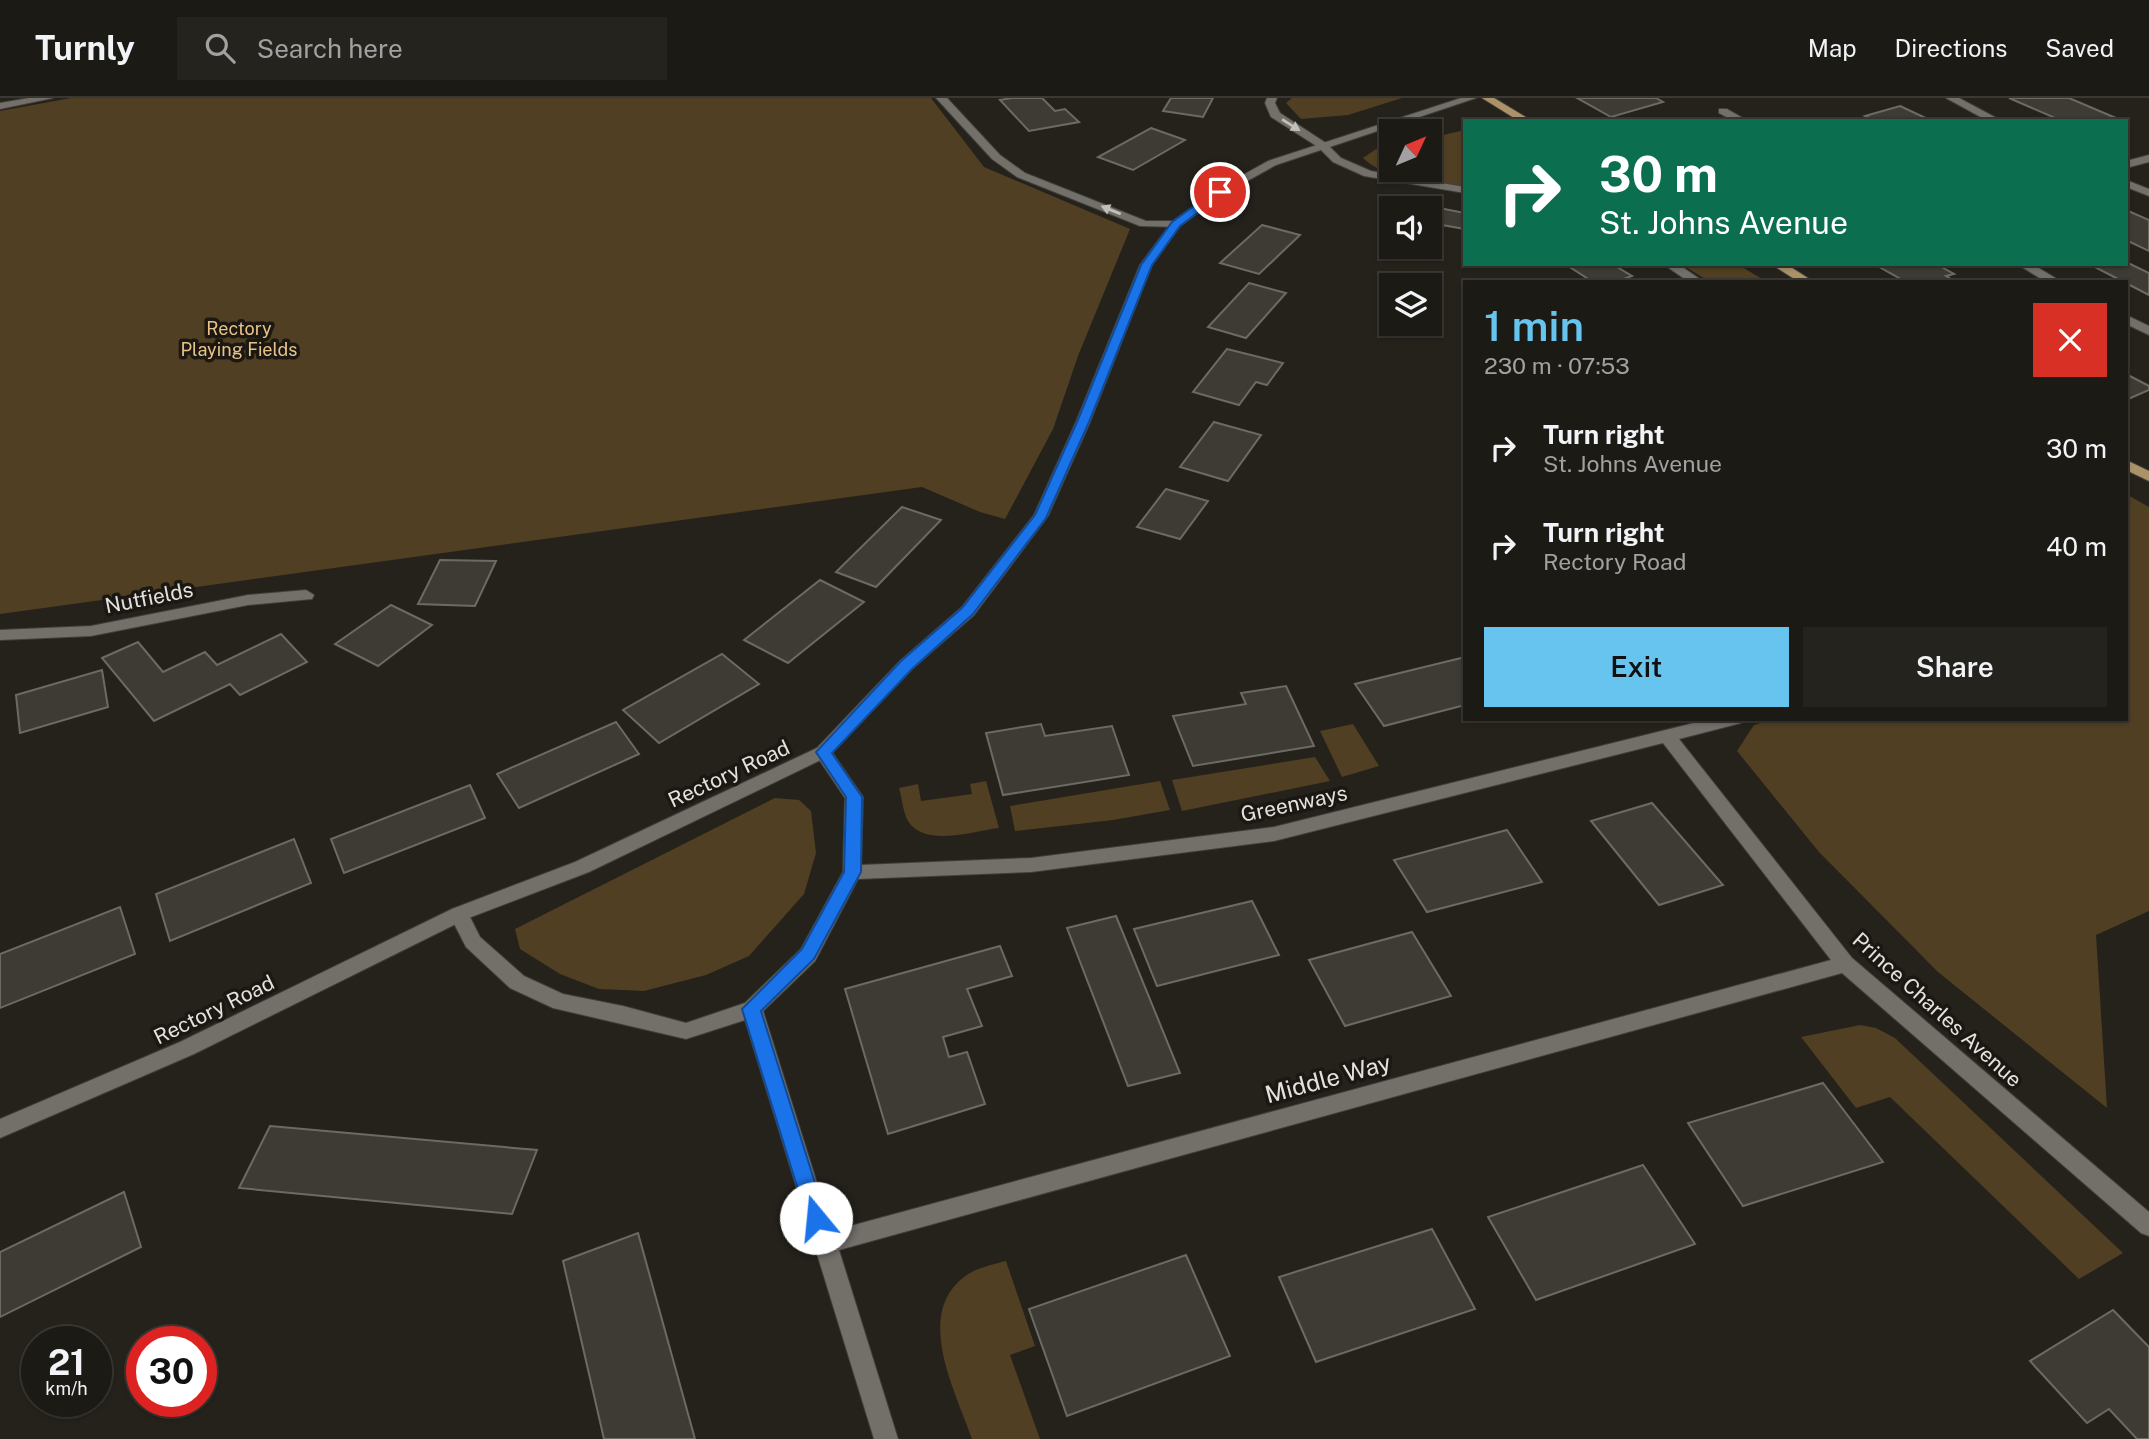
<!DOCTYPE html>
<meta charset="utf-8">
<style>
body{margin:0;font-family:"Public Sans",sans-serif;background:#25231e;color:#f1f3f6;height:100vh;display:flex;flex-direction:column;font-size:26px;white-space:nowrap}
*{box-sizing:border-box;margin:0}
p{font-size:23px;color:#a0a1a0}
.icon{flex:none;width:38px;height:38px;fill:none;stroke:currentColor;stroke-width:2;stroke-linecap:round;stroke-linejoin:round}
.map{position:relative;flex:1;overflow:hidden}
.details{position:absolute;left:1463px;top:182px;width:665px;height:441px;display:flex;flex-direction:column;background:#1c1a15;border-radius:0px;box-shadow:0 2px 5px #0004,0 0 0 2px #3a3834}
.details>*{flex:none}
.top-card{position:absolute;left:1463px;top:21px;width:665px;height:147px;border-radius:0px;box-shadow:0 2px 5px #0004,0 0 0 2px #3a3834;background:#0b6e4f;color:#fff;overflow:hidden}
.needle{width:46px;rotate:46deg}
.tools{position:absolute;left:1379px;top:21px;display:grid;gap:14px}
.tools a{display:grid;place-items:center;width:63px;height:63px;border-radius:0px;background:#1c1a15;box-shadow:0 2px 5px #0004,0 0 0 2px #3a3834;font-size:35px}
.speed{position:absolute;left:21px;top:1228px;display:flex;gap:14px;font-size:35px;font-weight:700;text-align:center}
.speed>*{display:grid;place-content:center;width:91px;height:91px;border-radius:50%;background:#1c1a15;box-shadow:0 2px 5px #0004,0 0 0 2px #3a3834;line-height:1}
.speed small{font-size:18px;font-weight:400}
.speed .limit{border:10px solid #d22;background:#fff;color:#111}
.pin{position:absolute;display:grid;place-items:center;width:60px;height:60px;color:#fff;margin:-30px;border:4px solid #fff;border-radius:50%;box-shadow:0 2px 7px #0007}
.me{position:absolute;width:77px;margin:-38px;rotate:343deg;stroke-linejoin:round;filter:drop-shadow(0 0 5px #0008)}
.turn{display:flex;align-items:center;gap:24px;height:147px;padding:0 21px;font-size:32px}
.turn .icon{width:91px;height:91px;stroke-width:2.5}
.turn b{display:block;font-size:49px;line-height:60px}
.round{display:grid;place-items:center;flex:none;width:74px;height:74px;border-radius:0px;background:#25231e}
.headline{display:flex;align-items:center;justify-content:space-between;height:119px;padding:0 21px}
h1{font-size:42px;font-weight:600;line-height:52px;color:#66c4ef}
.cta{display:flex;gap:14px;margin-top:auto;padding:14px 21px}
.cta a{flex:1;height:80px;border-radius:0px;background:#66c4ef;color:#111;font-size:28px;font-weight:600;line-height:80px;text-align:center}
.cta a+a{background:#25231e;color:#f1f3f6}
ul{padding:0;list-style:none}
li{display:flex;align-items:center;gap:21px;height:98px;padding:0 21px}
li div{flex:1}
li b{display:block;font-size:26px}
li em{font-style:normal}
header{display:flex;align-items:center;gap:42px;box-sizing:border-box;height:98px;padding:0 35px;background:#1c1a15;border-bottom:2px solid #3a3834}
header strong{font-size:33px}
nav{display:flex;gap:38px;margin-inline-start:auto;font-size:24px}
.search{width:490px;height:63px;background:#25231e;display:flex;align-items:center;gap:18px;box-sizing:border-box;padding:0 24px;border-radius:0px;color:#a0a1a0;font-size:26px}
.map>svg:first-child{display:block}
.green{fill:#503f22}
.building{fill:#3e3b35;stroke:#6d6963;stroke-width:2}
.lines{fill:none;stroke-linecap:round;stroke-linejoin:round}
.service-casing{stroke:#413f3b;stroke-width:2}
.minor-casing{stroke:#413f3b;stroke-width:2}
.tertiary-casing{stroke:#413f3b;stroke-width:2}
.primary-casing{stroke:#413f3b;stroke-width:2}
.service{fill:#736f69;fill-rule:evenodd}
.minor{fill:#736f69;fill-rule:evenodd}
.tertiary{fill:#736f69;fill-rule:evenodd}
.primary{fill:#ab9268;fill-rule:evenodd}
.oneway{fill:#c2c0bb}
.route{fill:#1a73e8;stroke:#114b97;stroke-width:2}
.labels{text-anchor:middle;stroke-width:7;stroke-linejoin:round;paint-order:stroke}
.far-park-label{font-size:18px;fill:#e8c387;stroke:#1b1813}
.street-label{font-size:21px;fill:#e4e2de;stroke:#1b1813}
.near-street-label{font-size:24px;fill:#e4e2de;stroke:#1b1813}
</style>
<header>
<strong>Turnly</strong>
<div class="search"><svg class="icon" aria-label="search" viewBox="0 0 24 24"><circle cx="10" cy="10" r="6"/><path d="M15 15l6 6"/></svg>Search here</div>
<nav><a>Map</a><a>Directions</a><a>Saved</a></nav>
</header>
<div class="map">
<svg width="2149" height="1341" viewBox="0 0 2149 1341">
<rect width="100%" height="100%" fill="#25221c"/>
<!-- green -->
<g class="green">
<polygon points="71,0 931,0 984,69 1130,131 1078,258 1053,331 1005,421 980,414 922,389 0,516 0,13"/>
<polygon points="1292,0 1402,0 1348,17 1301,21 1286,5"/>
<path d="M 1465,32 L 1465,89 C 1433,83 1386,83 1363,60 L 1376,51 L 1391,48 L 1391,72 L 1430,72 L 1430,40 Z"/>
<polygon points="1681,166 1737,166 1767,184 1710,184"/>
<polygon points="2126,396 2149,409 2149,813 2096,837 2107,1010 1938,874 1819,754 1737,653 1754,627 1773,621 2126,621"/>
<polygon points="1353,626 1379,668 1342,679 1320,633"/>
<polygon points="1315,659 1330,683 1182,713 1172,682"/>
<path d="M 986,683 L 999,730 C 973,733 925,750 908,723 C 903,714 902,700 899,690 L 918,686 L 921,703 L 972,696 L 970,686 Z"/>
<polygon points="1160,683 1170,712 1113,722 1015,733 1010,708"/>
<polygon points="775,700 799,702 811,713 816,755 804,796 749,858 706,877 644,893 599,891 560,876 520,851 515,831"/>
<polygon points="1860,927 1876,930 1895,940 2123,1155 2079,1181 1890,999 1856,1010 1801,939"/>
<path d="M 1006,1163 L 1035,1248 L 1010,1257 L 1040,1341 L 972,1341 C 955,1292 911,1211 970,1175 C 980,1169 995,1166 1006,1163 Z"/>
</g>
<!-- building -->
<g class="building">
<polygon points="1012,0 1042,0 1055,13 1065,11 1079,24 1029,33 1000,2"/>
<polygon points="1171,0 1213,0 1203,19 1163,13"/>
<polygon points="1577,0 1656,0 1663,4 1611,19"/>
<polygon points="2009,0 2069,0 2123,23 2062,23"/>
<polygon points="1900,8 1932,23 1876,23 1865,18"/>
<polygon points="1151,30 1185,42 1133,72 1098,59"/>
<polygon points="1393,101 1465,115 1465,131 1430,125 1430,110 1391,110 1391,117 1385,116"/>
<polygon points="2126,112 2149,122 2149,153 2126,142"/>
<polygon points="1262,127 1300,137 1259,176 1220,165"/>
<polygon points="2126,164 2149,175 2149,197 2089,166"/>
<polygon points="1565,166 1612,166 1632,178 1615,184 1593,184"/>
<polygon points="1874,166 1936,166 1954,176 1946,178 1956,184 1906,184"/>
<polygon points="1249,185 1286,195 1246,240 1208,229"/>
<polygon points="1227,251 1283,265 1267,287 1256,284 1239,307 1193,294"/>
<polygon points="2126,276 2149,288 2149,292 2126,302"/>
<polygon points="1214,324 1261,337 1228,383 1180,369"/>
<polygon points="1166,391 1208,403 1180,441 1137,429"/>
<polygon points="902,409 941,422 876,489 836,474"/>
<polygon points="440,462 496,463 475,508 418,506"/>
<polygon points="820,482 864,504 788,565 744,542"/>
<polygon points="391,507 432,527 378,568 335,546"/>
<polygon points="281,536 307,564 240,597 230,586 154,623 102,560 138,544 163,574 205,554 217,567"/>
<polygon points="722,556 759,586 659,645 623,612"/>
<polygon points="1465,559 1465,607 1384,628 1355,586"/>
<polygon points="102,572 108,609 20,635 16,597"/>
<polygon points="1286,588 1314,648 1193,668 1173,618 1246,606 1241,595"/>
<polygon points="616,624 639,656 519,710 497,676"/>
<polygon points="1041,626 1045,638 1112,628 1129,677 1003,697 986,635"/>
<polygon points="470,687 485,720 344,775 331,741"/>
<polygon points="1652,705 1723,787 1659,807 1591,723"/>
<polygon points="1507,732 1542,784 1427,814 1394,762"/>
<polygon points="294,741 311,785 170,843 156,796"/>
<polygon points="1252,803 1279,857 1157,888 1134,831"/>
<polygon points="120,809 135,856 0,910 0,856"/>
<polygon points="1116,818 1180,975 1128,988 1067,830"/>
<polygon points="1412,834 1451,898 1345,928 1309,862"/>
<polygon points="1000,848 1012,878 967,891 982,928 943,939 949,959 967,954 985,1006 888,1036 845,891"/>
<polygon points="1823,985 1883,1064 1743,1108 1688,1025"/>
<polygon points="270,1028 537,1052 512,1116 239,1090"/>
<polygon points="1643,1067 1695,1146 1536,1202 1488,1119"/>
<polygon points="124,1094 141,1149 0,1219 0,1154"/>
<polygon points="1432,1131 1475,1211 1316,1264 1279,1179"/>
<polygon points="638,1135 695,1341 604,1341 563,1163"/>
<polygon points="1186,1157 1230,1258 1067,1318 1029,1211"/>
<polygon points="2113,1212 2149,1249 2149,1341 2137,1341 2109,1311 2087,1325 2030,1263"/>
</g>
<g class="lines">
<!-- service casing -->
<g class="service-casing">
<g id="service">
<polygon points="29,0 53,0 0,11 0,5"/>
<polygon points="1719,11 1727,11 1748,23 1734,23 1719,15"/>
<polygon points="1794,20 1799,21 1800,23 1789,23"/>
<polygon points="2017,166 2032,166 2062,184 2046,184"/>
<polygon points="2126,217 2149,228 2149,237 2126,226"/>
</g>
</g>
<!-- minor casing -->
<g class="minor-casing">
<g id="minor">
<polygon points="936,0 947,0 1000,57 1025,75 1146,123 1176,123 1182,126 1176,129 1140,128 1017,79 992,61"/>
<polygon points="1267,0 1277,0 1275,5 1280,15 1326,45 1341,60 1371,73 1465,89 1465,95 1364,78 1333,64 1318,49 1271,19 1265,5"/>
<polygon points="1946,0 1959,0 2002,23 1988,23"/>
<polygon points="2149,57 2149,64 2126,70 2126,63"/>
<polygon points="2126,82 2149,91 2149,98 2126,89"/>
<polygon points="1663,166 1678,166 1704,184 1689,184"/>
<polygon points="306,492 314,497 312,501 248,507 91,538 0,542 0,532 91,528 248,497"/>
<path d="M 1710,621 L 1743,621 L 1741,625 L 1679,641 L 1852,860 L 2149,1114 L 2149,1138 L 2141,1135 L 1842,875 L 839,1152 L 898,1341 L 874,1341 L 745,922 L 686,941 L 553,910 L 510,890 L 466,849 L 449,816 L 452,811 L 459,809 L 466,811 L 480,839 L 524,878 L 563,896 L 623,908 L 686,925 L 745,905 L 801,851 L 843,774 L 845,700 L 814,654 L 817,650 L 829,650 L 863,699 L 861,767 L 1031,760 L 1274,729 ZM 1663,645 L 1831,862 L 832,1133 L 763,913 L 815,863 L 858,781 L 1031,774 L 1274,743 Z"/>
</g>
</g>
<!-- tertiary casing -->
<g class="tertiary-casing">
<polygon id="tertiary" points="1461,0 1476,0 1276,67 1224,96 1180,128 1152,167 1090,324 1048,418 974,517 912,571 829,658 589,774 466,821 194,956 0,1040 0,1021 180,944 452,811 575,764 817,650 900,563 962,509 1034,417 1076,324 1140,167 1172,124 1216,92 1268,63"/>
</g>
<!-- primary casing -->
<g class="primary-casing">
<g id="primary">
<polygon points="1482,0 1494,0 1532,23 1519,23"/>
<polygon points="1771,166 1786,166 1814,184 1799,184"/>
<polygon points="2126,362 2149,373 2149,383 2126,372"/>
</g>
</g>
<!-- service -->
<use href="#service" class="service"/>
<!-- minor -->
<use href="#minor" class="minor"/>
<!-- tertiary -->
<use href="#tertiary" class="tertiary"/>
<!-- primary -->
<use href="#primary" class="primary"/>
</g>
<!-- one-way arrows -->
<defs><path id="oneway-solid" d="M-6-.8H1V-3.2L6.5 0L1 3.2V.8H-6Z" transform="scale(1.75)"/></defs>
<g class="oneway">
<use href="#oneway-solid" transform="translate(1291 27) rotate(32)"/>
<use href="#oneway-solid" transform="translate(1111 112) rotate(-158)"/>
</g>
<!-- route -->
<polygon class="route" points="1216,92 1225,94 1180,128 1152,167 1089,324 1046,420 973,516 912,571 832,655 862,699 861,774 814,861 761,913 826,1120 823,1127 816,1129 809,1127 742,911 802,851 844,774 846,699 816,654 901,563 962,510 1035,417 1077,324 1141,167 1172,124"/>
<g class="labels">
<!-- far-park labels -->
<g class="far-park-label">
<text x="239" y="237">Rectory<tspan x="239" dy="21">Playing Fields</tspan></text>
</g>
<!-- street labels -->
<g class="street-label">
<text transform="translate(149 500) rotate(-11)" y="7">Nutfields</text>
<text transform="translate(729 676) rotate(-25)" y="7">Rectory Road</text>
<text transform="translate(1294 706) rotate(-12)" y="7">Greenways</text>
<text transform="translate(214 912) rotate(-26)" y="7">Rectory Road</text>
<text transform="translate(1937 912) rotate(42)" y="7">Prince Charles Avenue</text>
</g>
<!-- near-street labels -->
<g class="near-street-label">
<text transform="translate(1328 981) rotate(-15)" y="8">Middle Way</text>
</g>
</g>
</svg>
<div class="tools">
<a><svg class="needle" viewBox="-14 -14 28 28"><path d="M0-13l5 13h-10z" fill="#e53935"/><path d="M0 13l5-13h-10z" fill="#a0a1a0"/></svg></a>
<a><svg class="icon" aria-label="sound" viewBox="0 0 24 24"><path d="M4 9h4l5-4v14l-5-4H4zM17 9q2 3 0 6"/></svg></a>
<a><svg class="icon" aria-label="layers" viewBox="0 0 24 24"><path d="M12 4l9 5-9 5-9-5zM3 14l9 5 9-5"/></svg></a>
</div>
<div class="speed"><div>21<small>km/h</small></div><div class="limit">30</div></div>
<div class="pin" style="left:1220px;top:94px;background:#d93025"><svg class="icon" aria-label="arrive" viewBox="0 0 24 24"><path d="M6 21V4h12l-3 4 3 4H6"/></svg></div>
<svg class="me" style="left:816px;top:1120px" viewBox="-20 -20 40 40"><circle r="19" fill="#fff"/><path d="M0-13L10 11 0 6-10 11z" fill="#1a73e8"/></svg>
<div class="top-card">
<div class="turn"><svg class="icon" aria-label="right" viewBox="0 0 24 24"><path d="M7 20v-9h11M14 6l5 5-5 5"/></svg><div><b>30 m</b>St. Johns Avenue</div></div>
</div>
<section class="details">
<div class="headline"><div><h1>1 min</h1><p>230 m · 07:53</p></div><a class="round" style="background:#d93025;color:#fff"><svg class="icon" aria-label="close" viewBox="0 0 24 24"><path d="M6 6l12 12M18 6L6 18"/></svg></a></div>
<ul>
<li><svg class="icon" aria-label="right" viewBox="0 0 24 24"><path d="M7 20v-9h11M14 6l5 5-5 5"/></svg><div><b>Turn right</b><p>St. Johns Avenue</p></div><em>30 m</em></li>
<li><svg class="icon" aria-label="right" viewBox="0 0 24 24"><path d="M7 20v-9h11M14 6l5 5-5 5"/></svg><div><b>Turn right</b><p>Rectory Road</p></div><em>40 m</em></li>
</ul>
<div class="cta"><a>Exit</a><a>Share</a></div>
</section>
</div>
